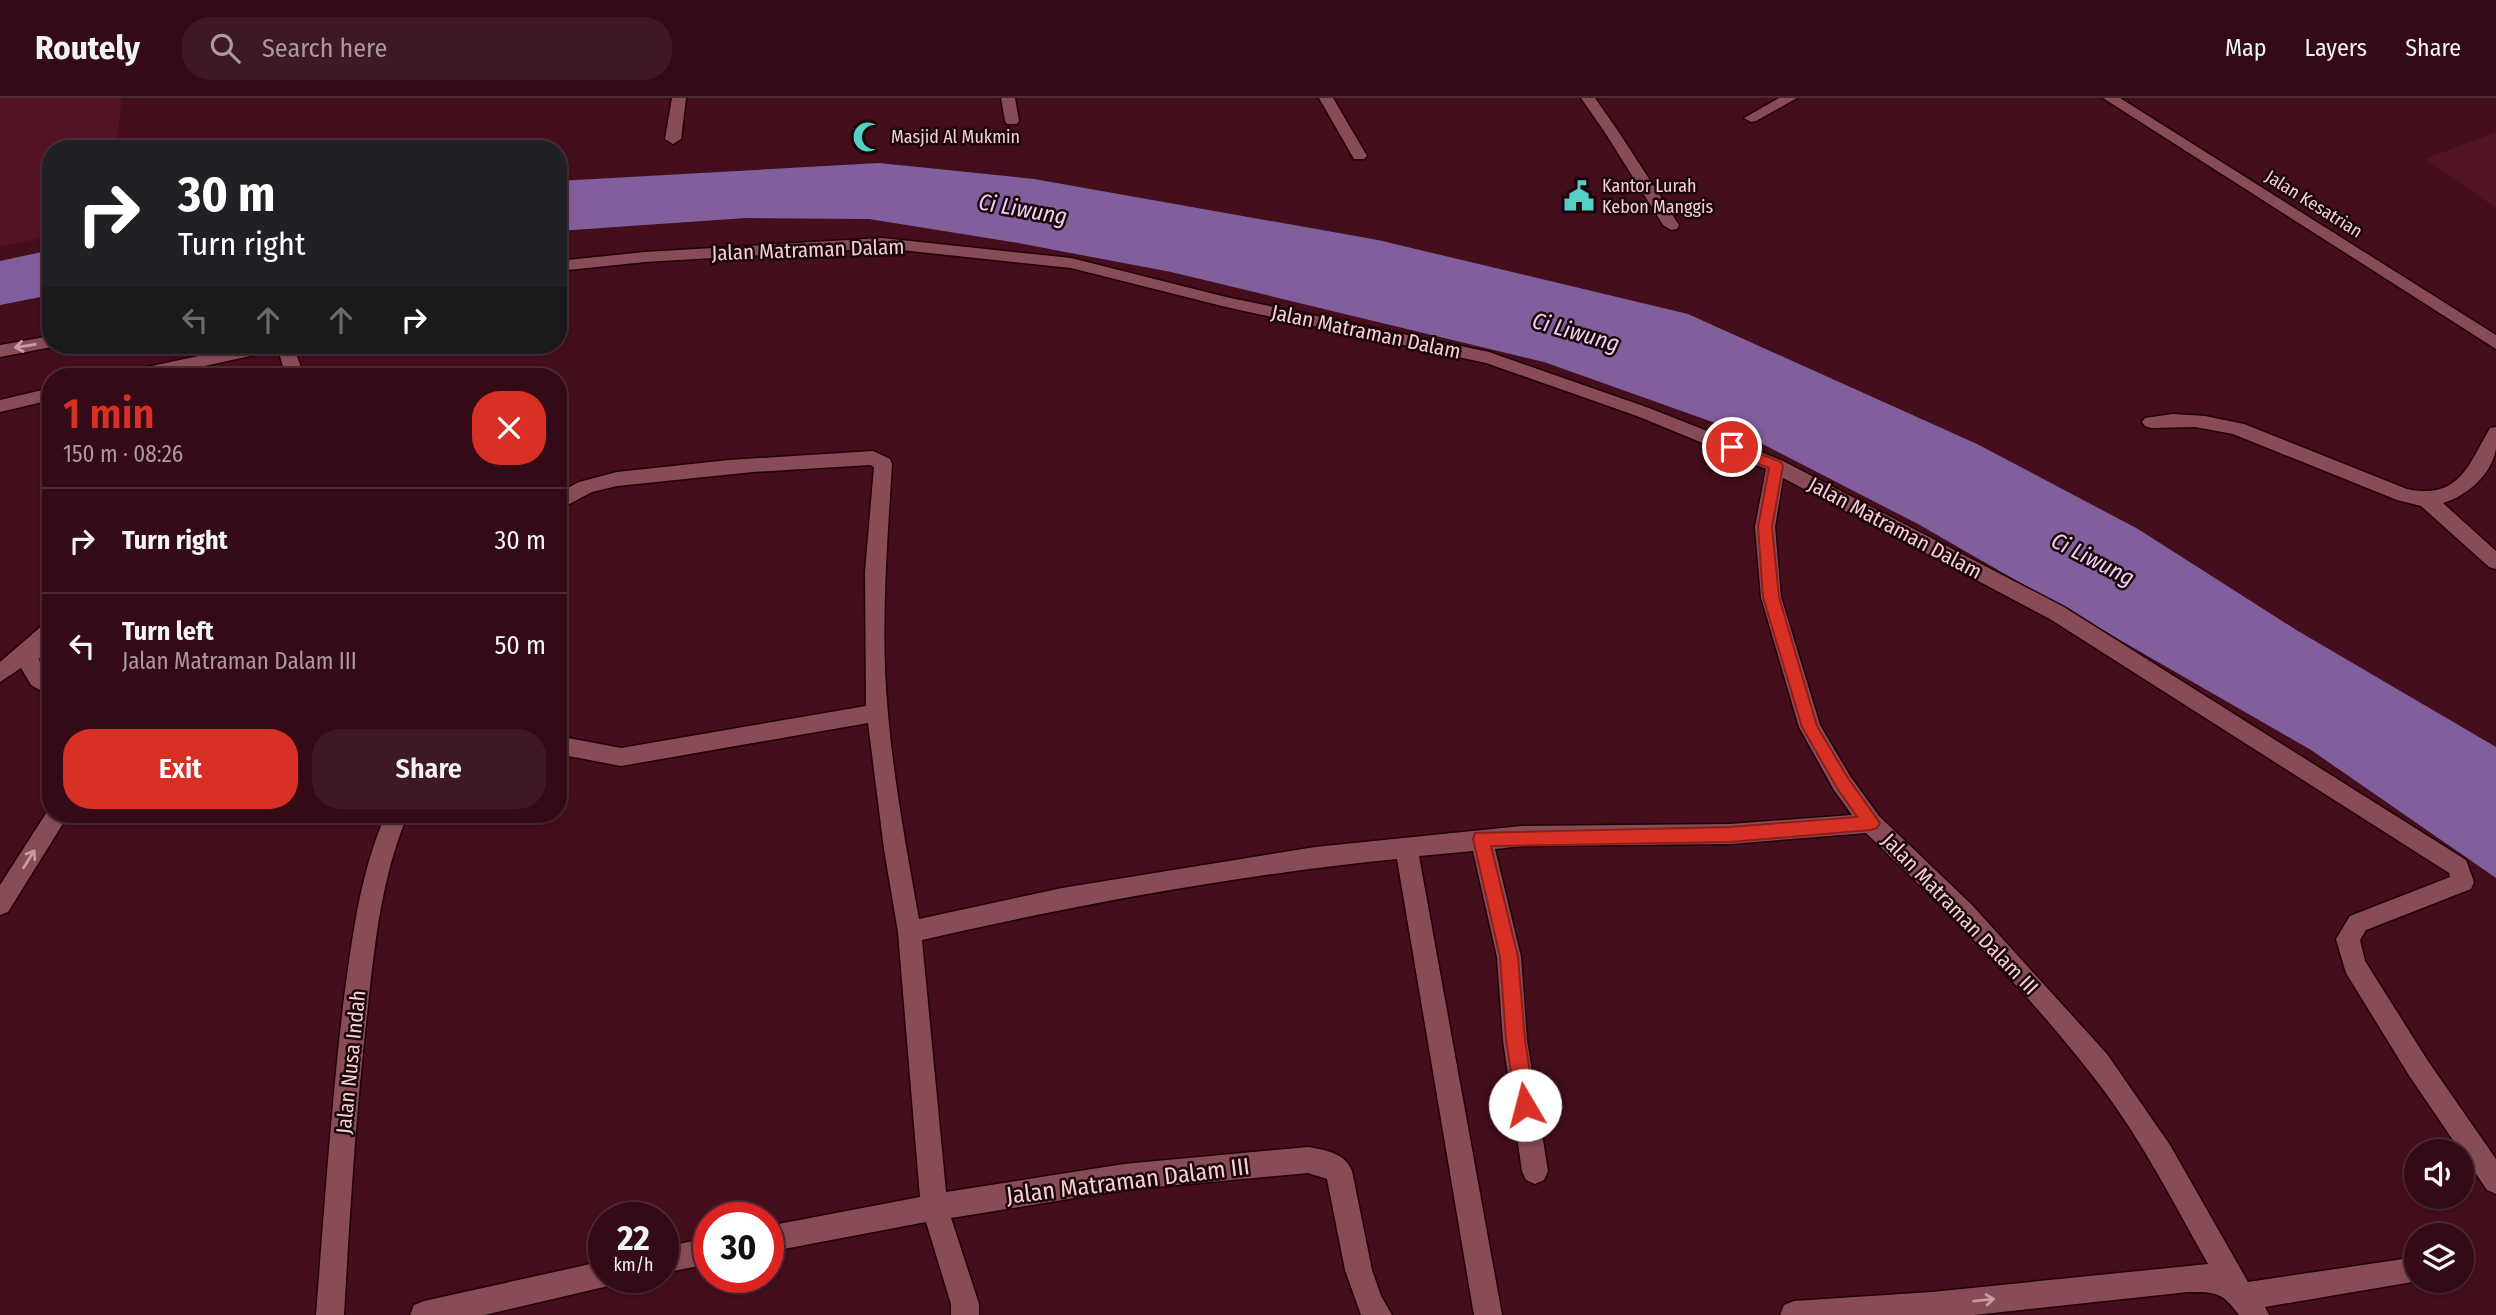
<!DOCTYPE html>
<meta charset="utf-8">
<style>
body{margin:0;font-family:"Fira Sans Condensed",sans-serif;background:#3e1822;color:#f1f3f6;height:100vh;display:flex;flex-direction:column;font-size:26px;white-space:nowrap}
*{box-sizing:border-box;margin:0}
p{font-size:23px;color:#a99aa0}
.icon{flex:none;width:38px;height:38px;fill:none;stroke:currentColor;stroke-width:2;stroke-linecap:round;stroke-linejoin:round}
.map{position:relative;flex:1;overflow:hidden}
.side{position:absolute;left:42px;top:270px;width:525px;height:455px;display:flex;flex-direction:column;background:#330a15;border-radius:28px;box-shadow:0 2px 5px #0004,0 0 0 2px #4e2b34}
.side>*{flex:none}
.hud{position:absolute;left:42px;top:42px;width:525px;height:214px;border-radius:28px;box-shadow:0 2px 5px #0004,0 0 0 2px #4e2b34;background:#202124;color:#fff;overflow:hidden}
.tools{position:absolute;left:2404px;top:1041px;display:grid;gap:14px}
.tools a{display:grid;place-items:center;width:70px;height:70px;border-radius:50%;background:#330a15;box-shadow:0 2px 5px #0004,0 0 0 2px #4e2b34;font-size:35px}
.speed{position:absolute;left:588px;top:1104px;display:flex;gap:14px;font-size:35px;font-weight:700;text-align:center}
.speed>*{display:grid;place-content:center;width:91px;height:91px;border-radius:50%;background:#330a15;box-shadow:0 2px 5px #0004,0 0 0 2px #4e2b34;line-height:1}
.speed small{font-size:18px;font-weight:400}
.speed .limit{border:10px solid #d22;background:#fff;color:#111}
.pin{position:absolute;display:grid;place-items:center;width:60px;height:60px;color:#fff;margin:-30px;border:4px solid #fff;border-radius:50%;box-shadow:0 2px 7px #0007}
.me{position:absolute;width:77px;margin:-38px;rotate:352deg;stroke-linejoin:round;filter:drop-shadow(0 0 5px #0008)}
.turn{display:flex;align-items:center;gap:24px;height:147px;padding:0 21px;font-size:32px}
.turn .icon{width:91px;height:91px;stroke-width:2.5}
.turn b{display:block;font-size:49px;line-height:60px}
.lanes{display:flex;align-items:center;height:66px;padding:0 21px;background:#0003;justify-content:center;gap:35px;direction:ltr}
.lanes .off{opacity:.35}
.round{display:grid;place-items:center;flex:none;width:74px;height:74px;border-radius:28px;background:#3e1822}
.overview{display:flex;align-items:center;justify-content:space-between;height:119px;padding:0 21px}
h1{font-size:42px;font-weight:600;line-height:52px;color:#d93025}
.primary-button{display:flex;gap:14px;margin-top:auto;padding:14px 21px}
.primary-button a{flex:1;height:80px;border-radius:28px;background:#d93025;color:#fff;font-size:28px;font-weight:600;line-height:80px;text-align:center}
.primary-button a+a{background:#3e1822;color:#f1f3f6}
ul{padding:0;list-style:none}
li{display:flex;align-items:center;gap:21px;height:105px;padding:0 21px;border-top:2px solid #4e2b34}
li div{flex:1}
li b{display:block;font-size:26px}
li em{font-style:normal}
header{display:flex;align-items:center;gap:42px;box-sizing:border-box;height:98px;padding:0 35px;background:#330a15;border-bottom:2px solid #4e2b34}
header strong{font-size:33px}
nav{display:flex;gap:38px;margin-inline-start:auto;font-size:24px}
.search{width:490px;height:63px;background:#3e1822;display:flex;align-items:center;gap:18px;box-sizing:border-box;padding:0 24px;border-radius:28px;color:#a99aa0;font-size:26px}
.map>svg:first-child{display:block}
.built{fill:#521424}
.water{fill:#815e9c}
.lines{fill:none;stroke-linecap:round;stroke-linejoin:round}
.lane-casing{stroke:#230008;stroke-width:3}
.street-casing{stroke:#230008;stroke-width:3}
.lane{fill:#884c57;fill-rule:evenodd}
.street{fill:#884c57;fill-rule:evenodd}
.oneway{stroke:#c99ba2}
.route{fill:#d93025;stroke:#8d1f18;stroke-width:2}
.labels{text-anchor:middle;stroke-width:5;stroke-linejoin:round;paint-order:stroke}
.far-poi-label{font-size:18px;fill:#f4cfd4;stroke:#1c060a;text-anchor:start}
.far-street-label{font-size:18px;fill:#f4cfd4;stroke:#1c060a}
.street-label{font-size:21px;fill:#f4cfd4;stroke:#1c060a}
.water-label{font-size:23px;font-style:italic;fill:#e6d3f7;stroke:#1c060a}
.near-street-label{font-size:24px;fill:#f4cfd4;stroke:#1c060a}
</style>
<header>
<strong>Routely</strong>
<div class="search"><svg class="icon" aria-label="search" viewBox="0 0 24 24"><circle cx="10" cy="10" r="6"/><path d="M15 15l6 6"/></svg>Search here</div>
<nav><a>Map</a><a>Layers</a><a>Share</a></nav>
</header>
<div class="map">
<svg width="2496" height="1217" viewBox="0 0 2496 1217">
<rect width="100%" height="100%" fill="#440e1c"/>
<!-- built -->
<g class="built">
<polygon points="0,0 122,0 116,51 51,51 51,138 0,149"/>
<polygon points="2496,34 2496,110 2425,61"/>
</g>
<!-- water -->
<g class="water">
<polygon points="879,65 1034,81 1378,142 1688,216 1977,346 2138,431 2298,533 2496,649 2496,780 2311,652 1918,426 1735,332 1544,264 1171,174 1018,145 869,121 746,120 558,133 558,83"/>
<polygon points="51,152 51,197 0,207 0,163"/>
</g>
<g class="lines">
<!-- lane casing -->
<g class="lane-casing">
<g id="lane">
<polygon points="1779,0 1797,0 1756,23 1751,24 1744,20"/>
<polygon points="1611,29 1618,33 1679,127 1677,131 1671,132 1663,127 1604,33"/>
</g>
</g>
<!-- street casing -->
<g class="street-casing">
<g id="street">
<polygon points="672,0 686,0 681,41 673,46 665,41"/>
<polygon points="1001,0 1015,0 1019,23 1017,26 1007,26 1005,23"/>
<polygon points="1319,0 1333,0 1367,58 1364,61 1354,61"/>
<polygon points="1581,0 1595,0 1618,33 1616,36 1606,36"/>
<polygon points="2103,0 2120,0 2496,237 2496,251"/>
<path d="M 882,140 L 1071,160 L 1226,199 L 1489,254 L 1649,310 L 1783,363 L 2064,509 L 2466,762 L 2474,784 L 2471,791 L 2366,832 L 2360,842 L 2365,863 L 2428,963 L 2496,1061 L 2496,1096 L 2487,1092 L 2410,979 L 2346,875 L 2336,841 L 2350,818 L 2450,779 L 2449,775 L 2050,521 L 1783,380 L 1775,429 L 1781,499 L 1820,627 L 1850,678 L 1879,718 L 1972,807 L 2107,956 L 2170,1047 L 2248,1184 L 2410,1160 L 2417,1162 L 2418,1183 L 2265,1209 L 2269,1217 L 2239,1217 C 2222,1194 2216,1194 2188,1194 L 1974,1217 L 1780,1217 L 1784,1207 L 1794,1203 L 1932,1194 L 2208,1166 C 2171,1100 2136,1031 2088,972 C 2021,887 1944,810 1866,735 L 1730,746 L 1522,748 L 1495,751 L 1521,859 L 1527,942 L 1548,1073 L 1544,1082 L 1535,1086 L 1526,1082 L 1522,1073 L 1503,942 L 1497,859 L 1473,753 L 1419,758 L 1502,1217 L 1474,1217 L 1397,761 C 1237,777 1079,806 922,842 L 946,1094 L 1124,1066 L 1308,1049 C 1326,1052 1345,1055 1352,1073 L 1372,1172 L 1381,1198 L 1392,1217 L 1361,1217 L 1345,1172 L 1327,1081 L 1308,1075 L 1124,1092 L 951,1120 L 979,1206 L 979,1217 L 951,1217 L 951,1206 L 926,1124 L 768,1154 L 768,1128 L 920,1099 L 898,834 L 884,751 L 868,625 L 621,668 L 558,656 L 558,638 L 621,650 L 866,608 L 865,474 L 874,369 L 870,367 L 753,374 L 617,388 L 592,394 L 558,412 L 558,395 L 579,384 L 617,374 L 729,362 L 873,353 L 890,361 L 892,366 C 887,449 880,533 888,616 C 894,685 907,754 919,821 L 1062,790 L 1315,749 L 1522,728 L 1730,726 L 1852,717 L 1834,692 L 1799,629 L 1761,499 L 1755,429 L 1766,371 L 1637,318 L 1486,265 L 1226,209 L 1071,170 L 882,150 L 645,164 L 558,173 L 558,163 L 645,154 Z"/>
<polygon points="51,238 51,247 57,248 0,259 0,247"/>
<polygon points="250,247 293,247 304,278 286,278 278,252 159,278 124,278 133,272"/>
<polygon points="51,290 51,302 0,314 0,302"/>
<path d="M 2173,316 L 2205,318 L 2244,326 L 2407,391 C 2459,402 2468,368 2490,330 L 2496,329 C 2496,336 2496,344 2496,351 C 2491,377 2467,398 2443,405 L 2496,453 L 2496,471 L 2489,469 L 2421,408 L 2397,402 L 2233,336 L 2195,329 L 2151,330 L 2145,328 L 2142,324 L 2145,320 Z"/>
<polygon points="51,524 51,544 39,561 42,571 51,580 51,598 31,587 21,570 0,584 0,564 44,526"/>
<polygon points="50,709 51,716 69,716 8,814 0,817 0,787"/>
<path d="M 386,716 L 408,716 C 382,777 375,843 368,908 C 356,1011 350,1114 344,1217 L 316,1217 C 324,1114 331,1011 343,908 C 352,842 359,777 386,716 Z"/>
<polygon points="709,1140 709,1166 663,1175 663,1149"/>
<polygon points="604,1163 604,1180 616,1180 614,1186 604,1189 484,1217 410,1217 414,1207 424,1203"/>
</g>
</g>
<!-- lane -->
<use href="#lane" class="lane"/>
<!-- street -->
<use href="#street" class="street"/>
</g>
<!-- one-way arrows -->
<defs><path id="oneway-shaft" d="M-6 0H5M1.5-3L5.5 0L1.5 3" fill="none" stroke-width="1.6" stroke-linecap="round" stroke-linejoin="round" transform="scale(1.75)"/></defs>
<g class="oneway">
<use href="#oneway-shaft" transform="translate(25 248) rotate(171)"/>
<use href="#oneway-shaft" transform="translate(29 761) rotate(-58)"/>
<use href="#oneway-shaft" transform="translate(1984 1202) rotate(-6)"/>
</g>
<!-- route -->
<polygon class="route" points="1732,345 1781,364 1783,368 1772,429 1779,499 1817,628 1848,680 1880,725 1877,730 1871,732 1730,744 1491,748 1518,859 1525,942 1535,1007 1532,1014 1525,1017 1518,1014 1516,1007 1506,942 1500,859 1473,741 1475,735 1730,729 1857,719 1837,690 1802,629 1763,499 1758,429 1769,370 1727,353 1725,349"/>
<!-- icons -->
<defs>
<g id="mosque-bare" transform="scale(2.415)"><path d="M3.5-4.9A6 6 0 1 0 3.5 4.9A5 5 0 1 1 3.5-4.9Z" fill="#55cec5" stroke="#1c060a" stroke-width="2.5" paint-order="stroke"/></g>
<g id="civic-bare" transform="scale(2.415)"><path d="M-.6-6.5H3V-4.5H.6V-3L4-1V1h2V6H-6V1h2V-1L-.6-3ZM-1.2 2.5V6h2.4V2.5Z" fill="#55cec5" stroke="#1c060a" stroke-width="2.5" paint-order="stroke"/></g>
</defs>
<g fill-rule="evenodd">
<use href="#mosque-bare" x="868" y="39"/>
<use href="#civic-bare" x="1579" y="98"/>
</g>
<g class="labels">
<!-- far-poi labels -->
<g class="far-poi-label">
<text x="891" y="45">Masjid Al Mukmin</text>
<text x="1602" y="94">Kantor Lurah<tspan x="1602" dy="21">Kebon Manggis</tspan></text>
</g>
<!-- far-street labels -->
<g class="far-street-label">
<text transform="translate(2314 106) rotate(32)" y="6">Jalan Kesatrian</text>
</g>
<!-- street labels -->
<g class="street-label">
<text transform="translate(808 152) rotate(-2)" y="7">Jalan Matraman Dalam</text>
<text transform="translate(1366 234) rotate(12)" y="7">Jalan Matraman Dalam</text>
<text transform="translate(1895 430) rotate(28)" y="7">Jalan Matraman Dalam</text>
<text transform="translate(1960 816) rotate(46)" y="7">Jalan Matraman Dalam III</text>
<text transform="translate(351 964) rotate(-84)" y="7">Jalan Nusa Indah</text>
</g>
<!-- water labels -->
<g class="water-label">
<text transform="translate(1023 111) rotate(10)" y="8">Ci Liwung</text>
<text transform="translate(1576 234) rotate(16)" y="8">Ci Liwung</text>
<text transform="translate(2093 461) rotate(27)" y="8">Ci Liwung</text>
</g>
<!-- near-street labels -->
<g class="near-street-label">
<text transform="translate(1128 1083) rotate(-7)" y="8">Jalan Matraman Dalam III</text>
</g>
</g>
</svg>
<div class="tools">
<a><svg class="icon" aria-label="sound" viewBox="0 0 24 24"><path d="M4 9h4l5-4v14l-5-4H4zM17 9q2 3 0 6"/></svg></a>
<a><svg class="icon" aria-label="layers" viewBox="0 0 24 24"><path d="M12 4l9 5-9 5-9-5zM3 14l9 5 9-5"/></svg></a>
</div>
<div class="speed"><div>22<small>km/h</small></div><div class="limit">30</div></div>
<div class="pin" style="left:1732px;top:349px;background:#d93025"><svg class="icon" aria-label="arrive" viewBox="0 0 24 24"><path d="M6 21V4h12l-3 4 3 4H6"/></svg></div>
<svg class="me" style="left:1525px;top:1007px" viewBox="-20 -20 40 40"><circle r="19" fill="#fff"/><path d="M0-13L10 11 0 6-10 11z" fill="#d93025"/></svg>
<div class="hud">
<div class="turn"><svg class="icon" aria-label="right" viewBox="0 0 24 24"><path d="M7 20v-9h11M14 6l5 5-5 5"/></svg><div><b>30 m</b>Turn right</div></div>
<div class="lanes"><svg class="icon off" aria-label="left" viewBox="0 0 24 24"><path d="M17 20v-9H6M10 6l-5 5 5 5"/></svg><svg class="icon off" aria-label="ahead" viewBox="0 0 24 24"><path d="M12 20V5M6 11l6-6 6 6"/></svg><svg class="icon off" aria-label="ahead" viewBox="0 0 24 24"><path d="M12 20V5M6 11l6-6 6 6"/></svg><svg class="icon" aria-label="right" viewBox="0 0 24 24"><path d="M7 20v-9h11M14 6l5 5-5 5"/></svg></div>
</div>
<section class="side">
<div class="overview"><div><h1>1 min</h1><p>150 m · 08:26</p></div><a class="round" style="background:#d93025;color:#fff"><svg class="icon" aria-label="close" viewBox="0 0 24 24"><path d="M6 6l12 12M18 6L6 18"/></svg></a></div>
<ul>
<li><svg class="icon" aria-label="right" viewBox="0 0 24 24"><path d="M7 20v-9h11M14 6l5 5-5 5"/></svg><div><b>Turn right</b></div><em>30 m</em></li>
<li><svg class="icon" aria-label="left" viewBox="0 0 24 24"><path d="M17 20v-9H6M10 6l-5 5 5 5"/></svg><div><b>Turn left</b><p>Jalan Matraman Dalam III</p></div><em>50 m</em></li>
</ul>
<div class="primary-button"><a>Exit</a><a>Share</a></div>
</section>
</div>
